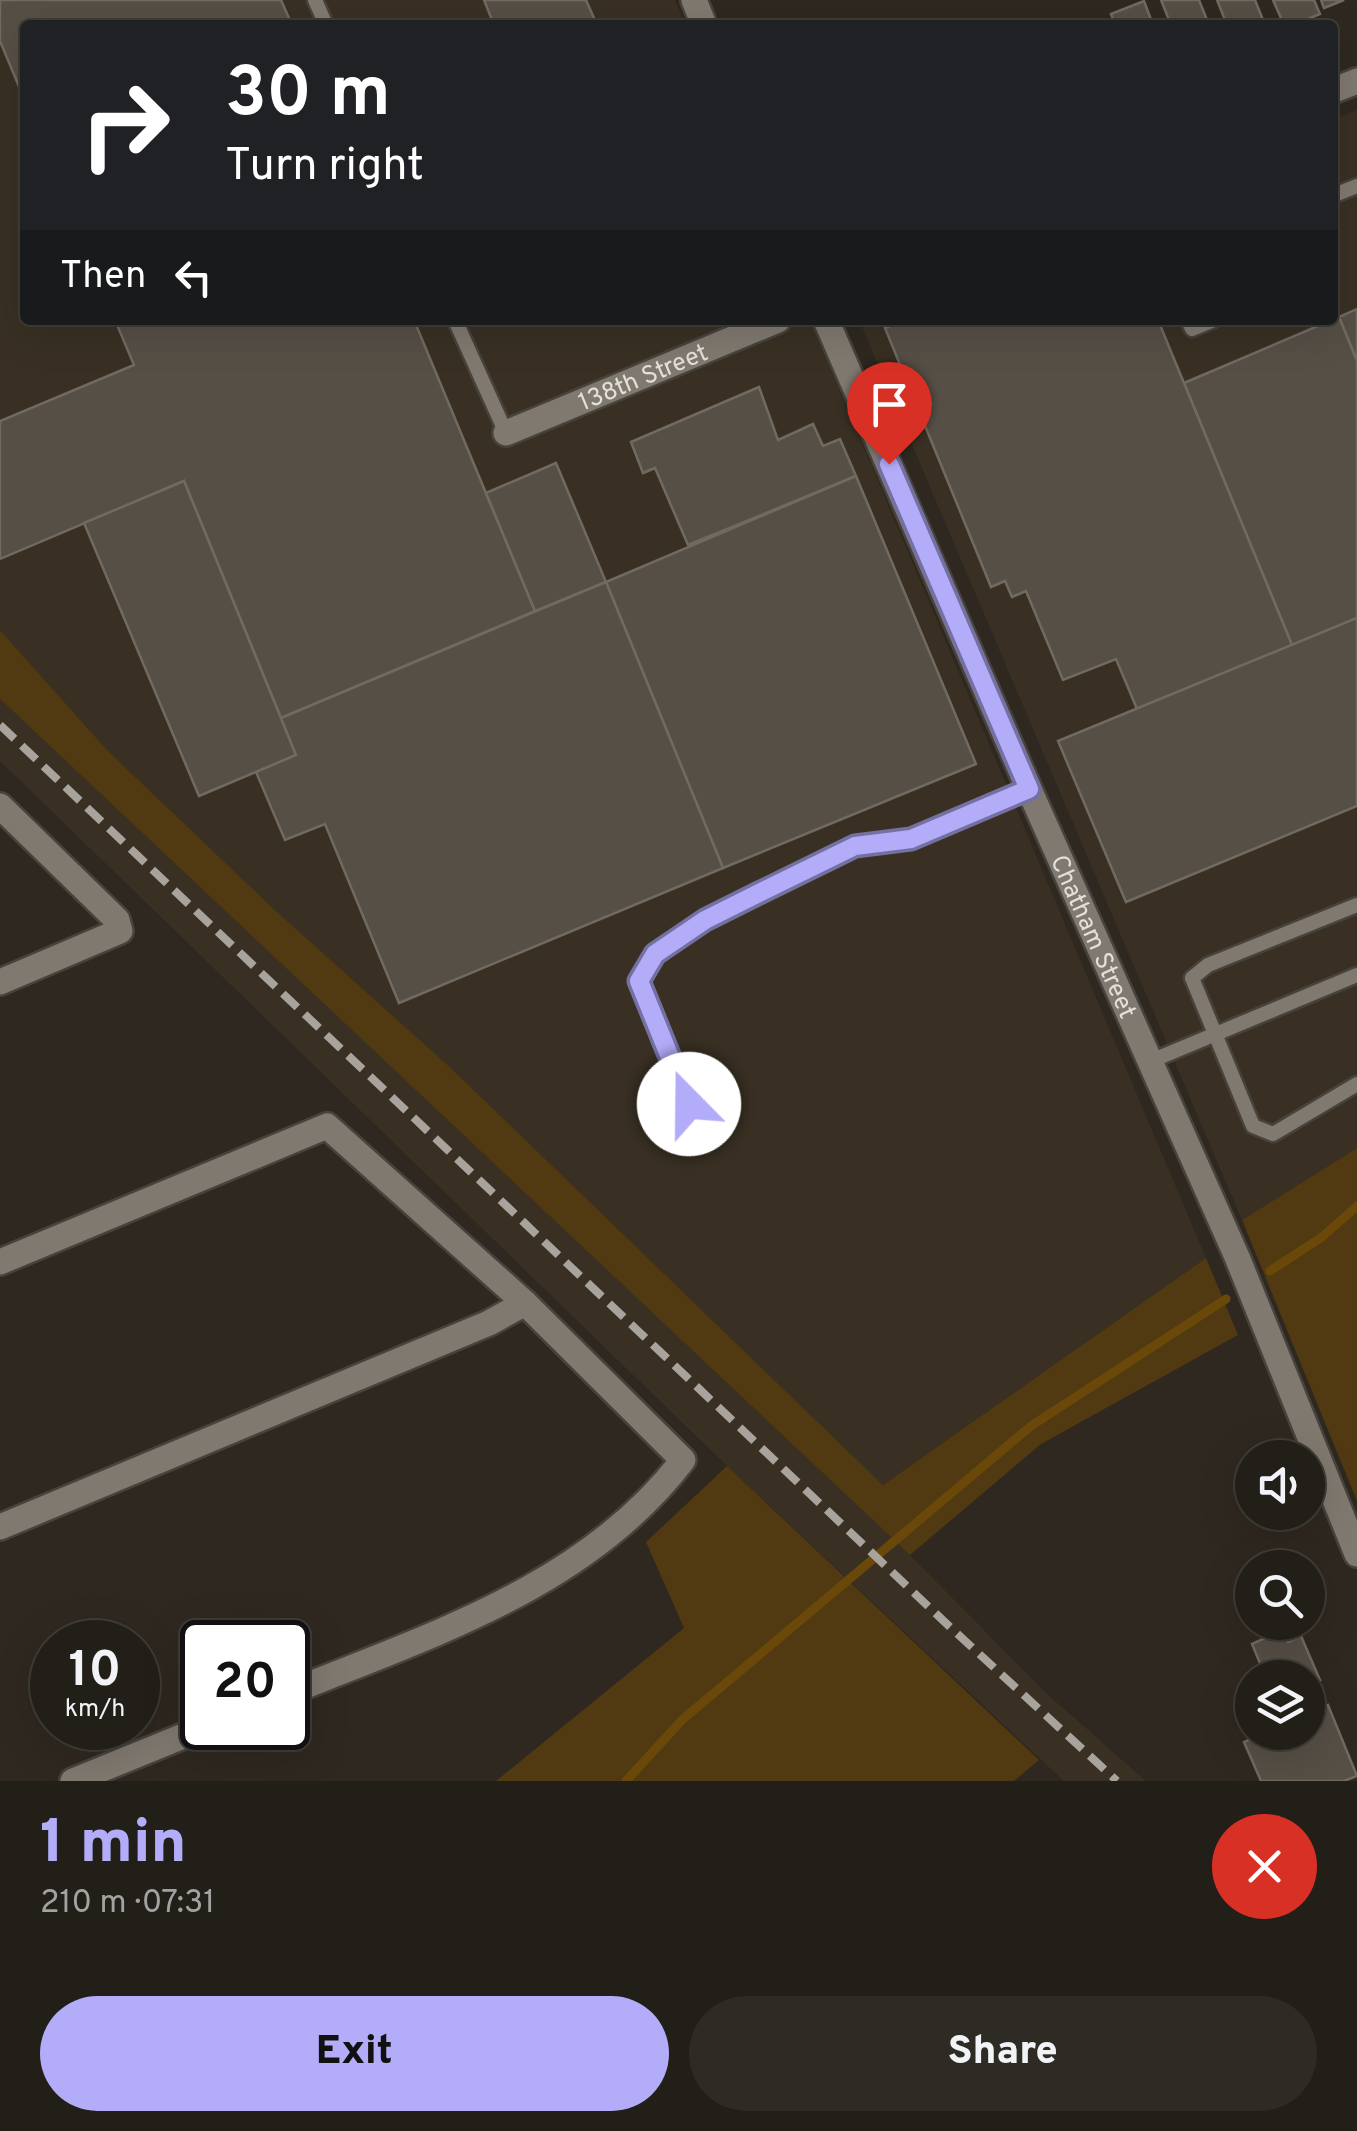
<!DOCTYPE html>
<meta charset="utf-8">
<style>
body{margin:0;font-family:Overpass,sans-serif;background:#2e2b25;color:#f1f3f6;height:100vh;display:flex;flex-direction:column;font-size:38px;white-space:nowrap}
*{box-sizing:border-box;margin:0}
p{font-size:32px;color:#a2a2a2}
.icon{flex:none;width:55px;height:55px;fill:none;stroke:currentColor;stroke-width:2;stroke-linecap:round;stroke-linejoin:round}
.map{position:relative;height:1781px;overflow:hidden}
.panel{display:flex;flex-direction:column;background:#221e18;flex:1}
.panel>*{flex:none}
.banner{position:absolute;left:20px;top:20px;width:1318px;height:305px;border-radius:10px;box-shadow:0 10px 40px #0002,0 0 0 2px #3f3c37;background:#202124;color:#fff;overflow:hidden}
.buttons{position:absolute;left:1235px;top:1440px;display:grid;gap:20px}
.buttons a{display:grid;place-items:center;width:90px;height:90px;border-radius:50%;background:#221e18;box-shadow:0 10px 40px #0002,0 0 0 2px #3f3c37;font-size:50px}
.speed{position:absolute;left:30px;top:1620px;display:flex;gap:20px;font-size:50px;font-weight:700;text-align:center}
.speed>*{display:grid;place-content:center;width:130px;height:130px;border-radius:50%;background:#221e18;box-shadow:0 10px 40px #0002,0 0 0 2px #3f3c37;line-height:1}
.speed small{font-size:25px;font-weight:400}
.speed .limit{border:5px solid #111;border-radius:15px;background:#fff;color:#111}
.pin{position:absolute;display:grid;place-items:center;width:85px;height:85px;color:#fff;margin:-102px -42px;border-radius:50% 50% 50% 0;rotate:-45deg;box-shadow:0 0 10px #0007}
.pin .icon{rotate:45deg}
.me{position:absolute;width:110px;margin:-55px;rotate:338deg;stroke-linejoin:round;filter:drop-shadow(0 0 8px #0008)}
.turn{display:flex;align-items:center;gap:35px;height:210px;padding:0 40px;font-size:45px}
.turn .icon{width:130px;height:130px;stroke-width:2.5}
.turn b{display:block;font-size:70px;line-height:85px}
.then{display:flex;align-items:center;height:95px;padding:0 40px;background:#0003;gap:20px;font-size:38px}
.round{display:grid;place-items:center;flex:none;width:105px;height:105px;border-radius:52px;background:#2e2b25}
.headline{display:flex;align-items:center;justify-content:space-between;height:170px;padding:0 40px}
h1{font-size:60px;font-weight:800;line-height:75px;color:#b3adf9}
.button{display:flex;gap:20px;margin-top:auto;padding:20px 40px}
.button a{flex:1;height:115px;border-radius:60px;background:#b3adf9;color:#111;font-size:40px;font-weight:800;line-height:115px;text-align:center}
.button a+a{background:#2e2b25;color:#f1f3f6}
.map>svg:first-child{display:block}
.built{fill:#393023}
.green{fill:#513911}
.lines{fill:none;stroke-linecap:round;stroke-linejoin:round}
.stream{stroke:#694809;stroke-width:9}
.building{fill:#554f46;stroke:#716a61;stroke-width:2.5}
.service-casing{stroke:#47433c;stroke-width:19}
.minor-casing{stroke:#47433c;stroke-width:30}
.service{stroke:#807970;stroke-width:14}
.minor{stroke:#807970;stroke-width:25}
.rail{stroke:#a8a49d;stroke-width:8;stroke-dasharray:20 10;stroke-linecap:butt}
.route-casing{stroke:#7470a2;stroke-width:25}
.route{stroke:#b3adf9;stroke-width:18}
.labels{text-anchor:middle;stroke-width:10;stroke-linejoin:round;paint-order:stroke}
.street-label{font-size:25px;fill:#e3e0da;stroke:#241f17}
</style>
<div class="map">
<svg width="1357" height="1781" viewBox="0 0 1357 1781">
<rect width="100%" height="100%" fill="#2e2820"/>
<!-- built -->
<g class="built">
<polygon points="0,0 675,0 686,25 25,25 25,320 810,320 1206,1258 883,1485 451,1068 276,911 107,750 0,630"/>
<polygon points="1357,110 1357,1148 1242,1220 859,320 1332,320 1333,120"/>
<polygon points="0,699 910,1555 1046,1693 1146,1781 1064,1781 727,1466 0,761"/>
</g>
<!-- green -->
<g class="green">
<polygon points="0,630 107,750 276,911 451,1068 883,1485 1206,1258 1238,1335 1041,1444 910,1555 0,699"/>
<polygon points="1357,1148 1357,1501 1242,1220"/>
<polygon points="727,1466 1039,1760 1014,1781 496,1781 684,1628 646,1542"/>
</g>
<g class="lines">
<!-- stream -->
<g class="stream">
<polyline points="1270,1271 1322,1237 1357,1206"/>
<polyline points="626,1781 682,1720 1031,1426 1226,1299"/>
</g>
</g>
<!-- building -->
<g class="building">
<polygon points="0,0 281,0 292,25 25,25 25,101 0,41"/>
<polygon points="484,0 586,0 597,25 494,25"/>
<polygon points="1161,0 1199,0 1209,25 1171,25"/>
<polygon points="1217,0 1255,0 1265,25 1227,25"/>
<polygon points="1273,0 1314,0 1320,14 1293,25 1284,25"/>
<polygon points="1321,0 1344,0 1324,8"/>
<polygon points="1144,1 1153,25 1115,25 1111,14"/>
<polygon points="1357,309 1357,361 1339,317"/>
<polygon points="1339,317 1357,361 1357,618 1292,645 1184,383"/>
<polygon points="115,320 414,320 535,611 281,718 184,481 0,559 0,421 134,365"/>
<polygon points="905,320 1158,320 1292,645 1137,709 1116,659 1063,680 1026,591 1012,597 1005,581 991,587 885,328"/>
<polygon points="759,387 778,440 813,424 823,446 840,439 856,476 688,545 655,468 643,473 631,442"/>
<polygon points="556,463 606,582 535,611 486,493"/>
<polygon points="856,476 976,764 723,868 606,582"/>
<polygon points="184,481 296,755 199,796 84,523"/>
<polygon points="606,582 723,868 399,1003 325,824 285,840 256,772 296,755 281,718"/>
<polygon points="1357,618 1357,806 1126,902 1058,741"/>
<polygon points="1283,1630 1288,1642 1301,1636 1320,1680 1308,1685 1308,1678 1266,1678 1252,1644"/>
<polygon points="1328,1705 1357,1776 1344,1781 1261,1781 1244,1742 1265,1732 1308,1732 1308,1714"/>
</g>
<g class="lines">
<!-- service casing -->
<g class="service-casing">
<g id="service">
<polyline points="315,0 326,25"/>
<polyline points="1332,196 1357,186"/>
<polyline points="455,320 506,433"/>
<polyline points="1188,320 1192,329 1214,320"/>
<polyline points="1357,905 1208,965 1192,978 1253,1126 1273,1134 1357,1084"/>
<polyline points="1151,1061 1357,975"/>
<polyline points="689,1104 639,981 655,954 705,920 757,894 855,846 911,839 1029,789"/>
</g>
</g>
<!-- minor casing -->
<g class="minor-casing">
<g id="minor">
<polyline points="694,0 704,25"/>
<polyline points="1332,91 1357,81"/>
<path id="s1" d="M 826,320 L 1029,789 L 1237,1257 L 1357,1554"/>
<path id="s2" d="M 506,433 L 778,320"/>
<polyline points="0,806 117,920 120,931 0,982"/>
<path d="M 0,1262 L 327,1126 L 525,1303 L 683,1460 C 586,1587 430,1635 288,1693"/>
<polyline points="0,1527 489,1323 525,1303"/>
<polyline points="73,1781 203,1728"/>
</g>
</g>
<!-- service -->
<use href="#service" class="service"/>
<!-- minor -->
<use href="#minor" class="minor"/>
<!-- rail -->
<polyline class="rail" points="0,725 950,1627 1117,1781"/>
</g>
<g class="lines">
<!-- route casing -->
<g class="route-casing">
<polyline id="route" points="689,1104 639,981 655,954 705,920 757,894 855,846 911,839 1029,789 889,464"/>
</g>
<!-- route -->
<use href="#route" class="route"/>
</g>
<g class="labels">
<!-- street labels -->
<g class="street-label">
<text dy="9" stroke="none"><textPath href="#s2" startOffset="148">138th Street</textPath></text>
<text dy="9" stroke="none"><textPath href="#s1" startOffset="672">Chatham Street</textPath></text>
</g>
</g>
</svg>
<div class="buttons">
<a><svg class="icon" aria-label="sound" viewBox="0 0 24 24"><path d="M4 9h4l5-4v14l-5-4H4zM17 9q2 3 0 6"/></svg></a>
<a><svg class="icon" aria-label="search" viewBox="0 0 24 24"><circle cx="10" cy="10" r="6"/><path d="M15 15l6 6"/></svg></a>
<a><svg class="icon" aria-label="layers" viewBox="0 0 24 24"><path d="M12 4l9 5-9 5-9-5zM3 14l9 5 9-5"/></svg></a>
</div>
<div class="speed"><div>10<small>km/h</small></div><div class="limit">20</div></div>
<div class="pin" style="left:889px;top:464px;background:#d93025"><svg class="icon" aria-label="arrive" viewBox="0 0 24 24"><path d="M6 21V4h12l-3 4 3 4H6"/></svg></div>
<svg class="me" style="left:689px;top:1104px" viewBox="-20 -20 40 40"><circle r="19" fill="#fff"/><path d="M0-13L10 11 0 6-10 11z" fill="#b3adf9"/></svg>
<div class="banner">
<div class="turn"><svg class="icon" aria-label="right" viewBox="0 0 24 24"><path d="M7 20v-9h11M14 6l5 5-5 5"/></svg><div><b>30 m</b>Turn right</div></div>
<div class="then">Then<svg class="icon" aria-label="left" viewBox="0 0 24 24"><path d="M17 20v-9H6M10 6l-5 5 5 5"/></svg></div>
</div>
</div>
<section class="panel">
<div class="headline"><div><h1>1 min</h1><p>210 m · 07:31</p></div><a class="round" style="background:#d93025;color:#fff"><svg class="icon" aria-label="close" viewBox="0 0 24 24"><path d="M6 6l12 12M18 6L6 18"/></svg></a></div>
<div class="button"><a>Exit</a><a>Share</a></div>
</section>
